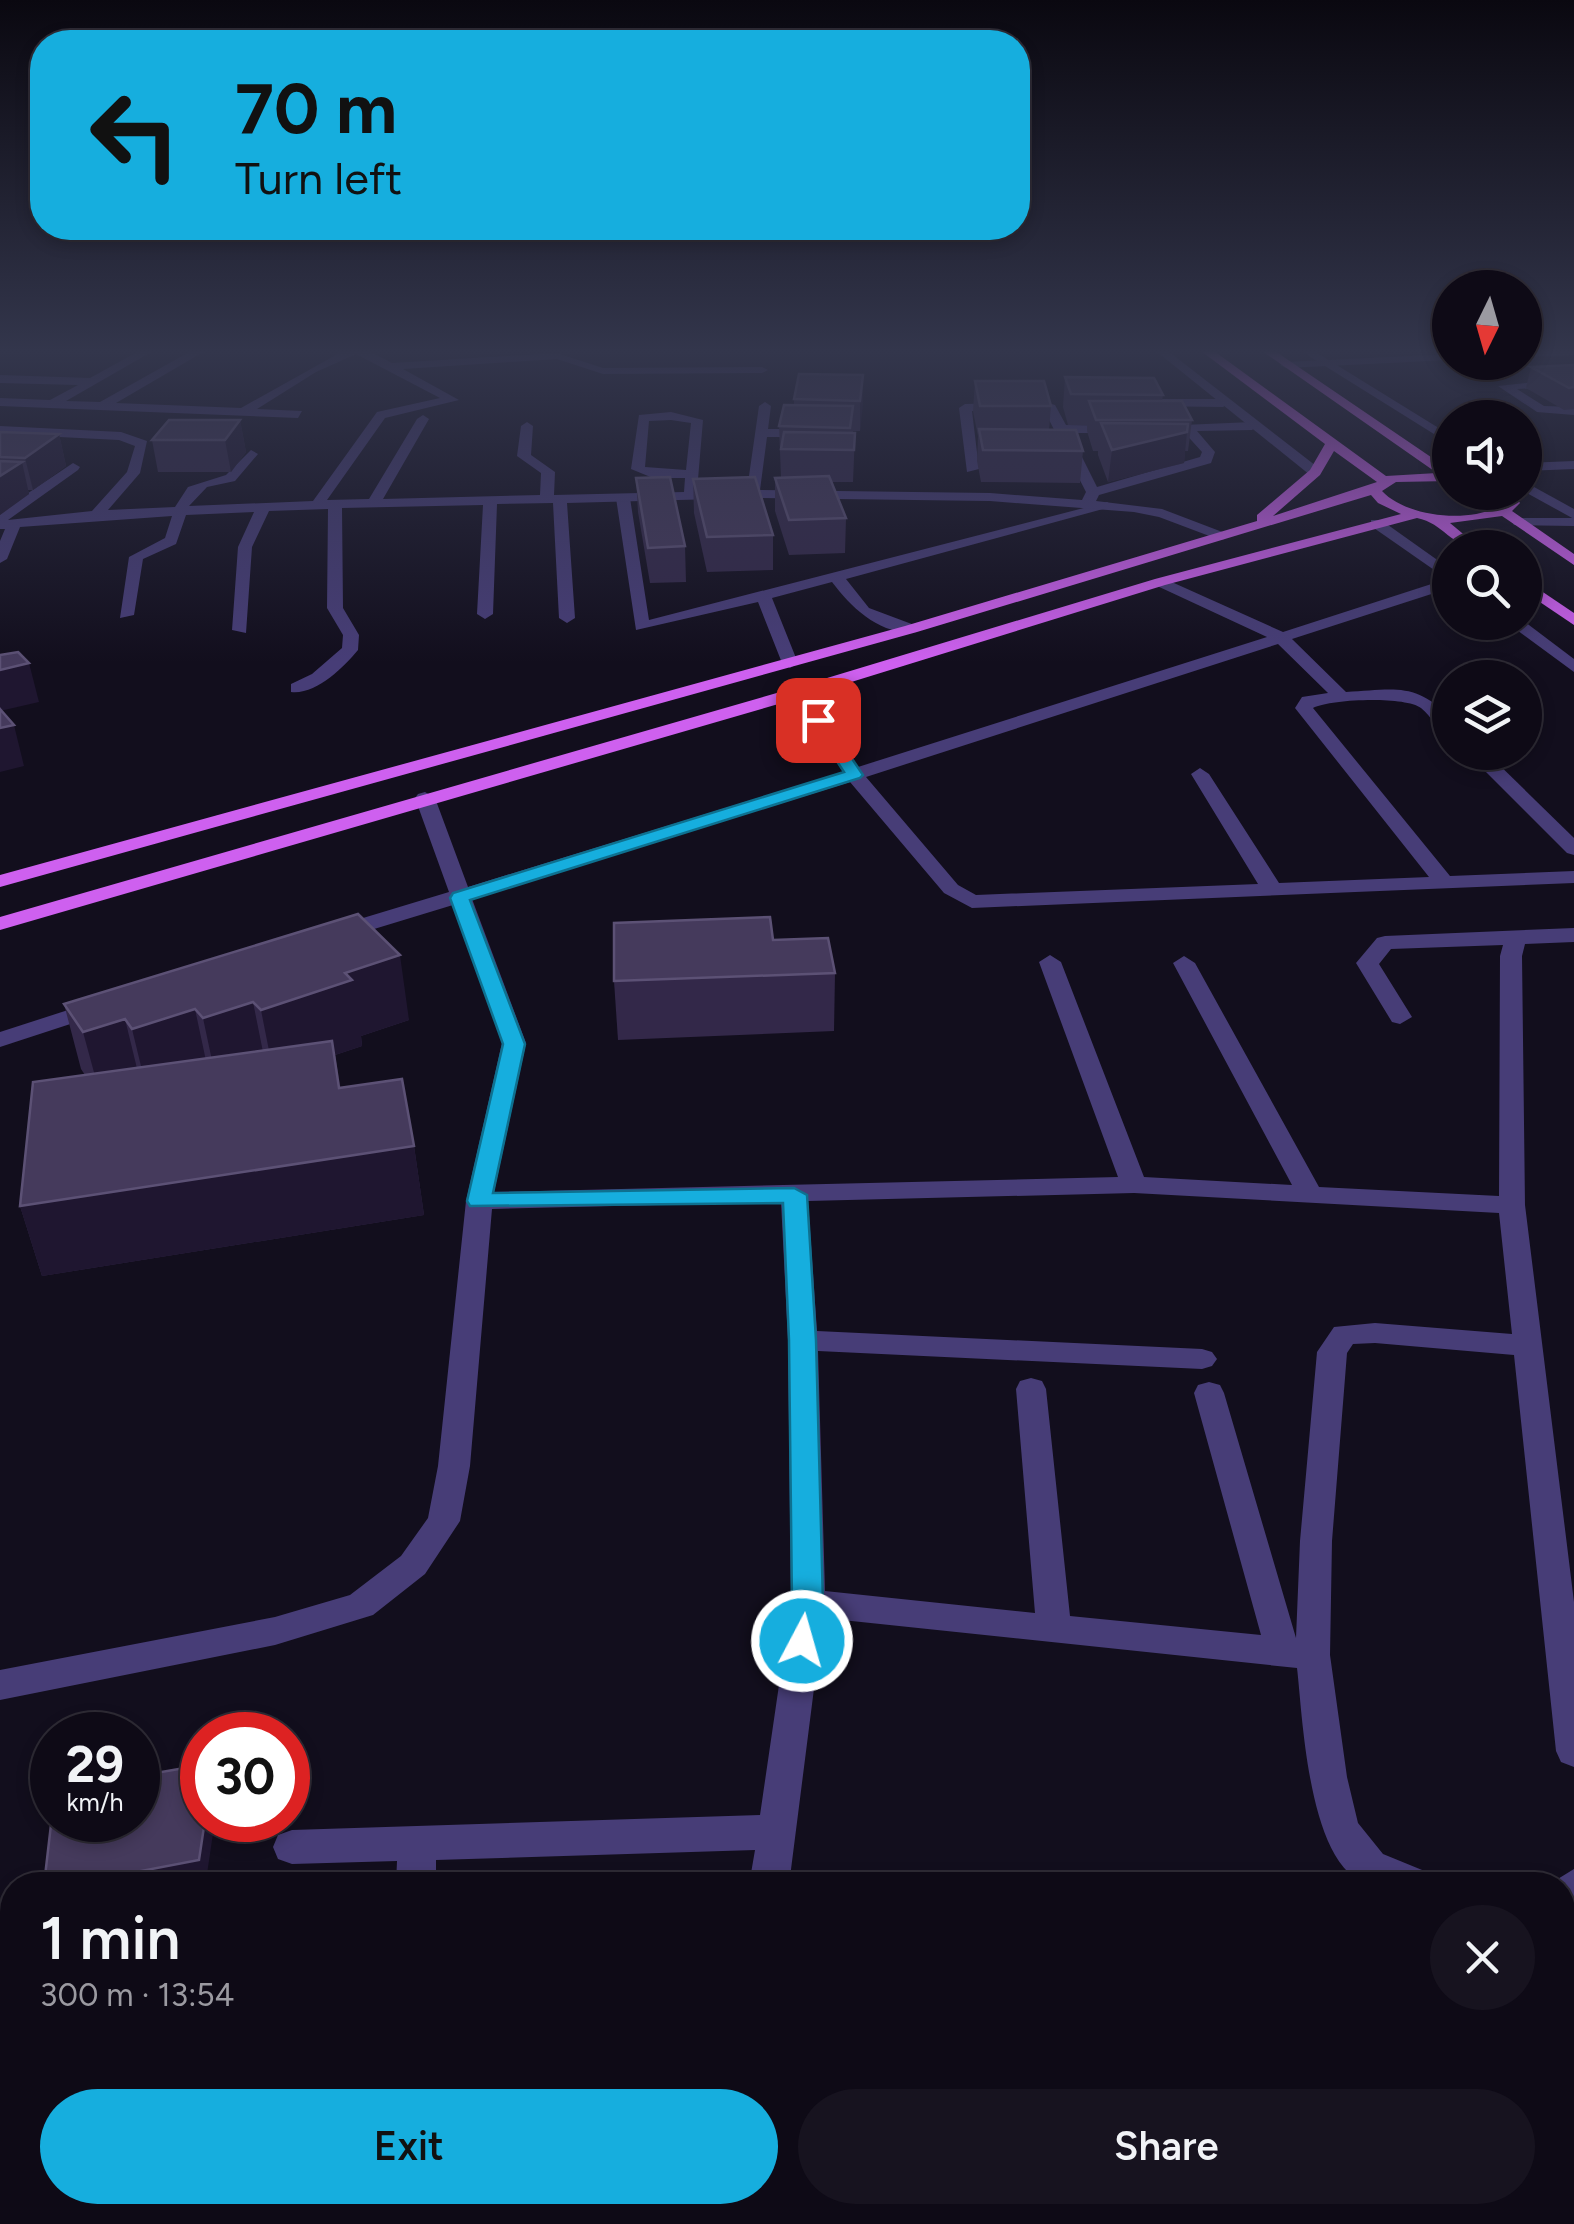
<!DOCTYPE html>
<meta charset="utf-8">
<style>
body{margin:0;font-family:Figtree,sans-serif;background:#17131f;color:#f1f3f6;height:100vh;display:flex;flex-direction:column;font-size:38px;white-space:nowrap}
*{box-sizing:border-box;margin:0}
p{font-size:32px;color:#9b9aa1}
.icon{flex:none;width:55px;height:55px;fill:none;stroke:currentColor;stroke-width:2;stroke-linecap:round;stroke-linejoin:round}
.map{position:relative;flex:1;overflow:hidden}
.drawer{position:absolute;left:0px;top:1872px;width:1575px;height:352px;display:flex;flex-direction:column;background:#0e0a16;border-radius:40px 40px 0 0;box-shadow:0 5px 15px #0003,0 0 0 2px #2e2b35}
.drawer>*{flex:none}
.top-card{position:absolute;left:30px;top:30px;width:1000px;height:210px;border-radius:40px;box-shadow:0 5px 15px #0003,0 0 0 2px #2e2b35;background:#16aede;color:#111;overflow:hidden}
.needle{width:65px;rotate:185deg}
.fabs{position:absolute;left:1432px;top:270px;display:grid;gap:20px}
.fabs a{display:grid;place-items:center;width:110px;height:110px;border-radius:50%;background:#0e0a16;box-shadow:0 5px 15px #0003,0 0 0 2px #2e2b35;font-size:50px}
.speed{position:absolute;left:30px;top:1712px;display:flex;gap:20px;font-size:50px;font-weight:700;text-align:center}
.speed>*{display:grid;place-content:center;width:130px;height:130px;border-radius:50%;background:#0e0a16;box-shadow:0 5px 15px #0003,0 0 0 2px #2e2b35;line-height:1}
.speed small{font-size:25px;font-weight:400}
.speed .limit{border:15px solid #d22;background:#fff;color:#111}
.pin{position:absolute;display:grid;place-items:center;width:85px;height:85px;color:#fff;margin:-42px;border-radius:20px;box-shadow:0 5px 15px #0006}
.me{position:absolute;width:110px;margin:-55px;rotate:6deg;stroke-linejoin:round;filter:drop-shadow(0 0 8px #0008)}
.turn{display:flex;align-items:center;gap:35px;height:210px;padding:0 40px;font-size:45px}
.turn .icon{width:130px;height:130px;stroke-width:2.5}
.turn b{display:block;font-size:70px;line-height:85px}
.round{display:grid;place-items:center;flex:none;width:105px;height:105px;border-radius:52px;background:#17131f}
.overview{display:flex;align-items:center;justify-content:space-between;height:170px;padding:0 40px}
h1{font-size:60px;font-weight:600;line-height:75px}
.button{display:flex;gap:20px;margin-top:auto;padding:20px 40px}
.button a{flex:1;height:115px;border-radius:60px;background:#16aede;color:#111;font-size:40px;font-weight:600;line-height:115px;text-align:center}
.button a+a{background:#17131f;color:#f1f3f6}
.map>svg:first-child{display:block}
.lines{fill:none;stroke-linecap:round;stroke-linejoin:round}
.service{fill:#473d77;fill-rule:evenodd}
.minor{fill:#473d77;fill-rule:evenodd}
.tertiary{fill:#473d77;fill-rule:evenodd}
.primary{fill:#ce60ef;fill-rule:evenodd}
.wall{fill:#332849}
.shaded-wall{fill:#1f1630}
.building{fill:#453a5c;stroke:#5c5175;stroke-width:2.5}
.route{fill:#16aede;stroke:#0e7190;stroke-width:2.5}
</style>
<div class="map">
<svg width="1574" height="2224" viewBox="0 0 1574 2224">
<rect width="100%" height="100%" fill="#120e1d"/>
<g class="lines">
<!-- service -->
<g class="service">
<polygon points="1148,399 1223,399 1229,403 1223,407 1144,406"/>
<path d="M 623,494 L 630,498 L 649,620 L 1107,502 L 1114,506 L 846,579 L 869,608 L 917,626 L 917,632 C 880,636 852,608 832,582 L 772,598 L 798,663 L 790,668 L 782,663 L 758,602 L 636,630 L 616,498 Z"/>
</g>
<!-- minor -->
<g class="minor">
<path d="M 139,351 L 153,351 L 66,401 L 100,402 L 191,351 L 205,351 L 116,403 L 241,408 L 343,351 L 369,351 L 392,363 L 557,353 L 603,368 L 762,367 L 768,370 L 762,373 L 603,374 L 557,359 L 403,369 L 459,400 L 385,418 L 327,500 L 369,499 L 417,419 L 423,415 L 429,419 L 383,499 L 540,495 L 541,473 L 517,456 L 521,426 L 527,422 L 533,426 L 531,455 L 555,472 L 554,495 L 684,492 L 685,478 L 653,478 L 631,469 L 639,415 L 671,412 L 703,420 L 697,491 L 747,490 L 759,406 L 765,402 L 771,406 L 768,429 L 811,429 L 817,433 L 811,437 L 767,437 L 760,490 L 990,493 L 1082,500 L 1086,492 L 1044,410 L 972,411 L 979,469 L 967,472 L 959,408 L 965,404 L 1045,402 L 1055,405 L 1066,425 L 1126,426 L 1128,429 L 1122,433 L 1070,433 L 1097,487 L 1200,457 L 1202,452 L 1183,431 L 1183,425 L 1252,422 L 1258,426 L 1252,430 L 1197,431 L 1215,452 L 1211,463 L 1099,495 L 1096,501 L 1162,509 L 1225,533 L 1225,539 L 1220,540 L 1159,517 L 1134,512 L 990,501 L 753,498 L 567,503 L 575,618 L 567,623 L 559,618 L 553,503 L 497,504 L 493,614 L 485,619 L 477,614 L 483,505 L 342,508 L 343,608 L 359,635 L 358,650 C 343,668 316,695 291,692 L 291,684 L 312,674 L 342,648 L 343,635 L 327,608 L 328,509 L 269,511 L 252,547 L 246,633 L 232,630 L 238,547 L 254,512 L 186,515 L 176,544 L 143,559 L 134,615 L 120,618 L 129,557 L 165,538 L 172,516 L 20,527 L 7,559 L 0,563 L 0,541 L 5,529 L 0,529 L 0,512 L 73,463 L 80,467 L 78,470 L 8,520 L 92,511 L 127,472 L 135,446 L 119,440 L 0,434 L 0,426 L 121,432 L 147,441 L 140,473 L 108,510 L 175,507 L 188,487 L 226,475 L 251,450 L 258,454 L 235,481 L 207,487 L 189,506 L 313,501 L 377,412 L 440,398 L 356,354 L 316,372 L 257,409 L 302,411 L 298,418 L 0,406 L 0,398 L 50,400 L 78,385 L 0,383 L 0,375 L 90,378 ZM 671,420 L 691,423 L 686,470 L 645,467 L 649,421 Z"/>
<polygon points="1525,351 1574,351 1574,355 1525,357"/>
<polygon points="1450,354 1450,360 1286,368 1280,365 1286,362"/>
<polygon points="1574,378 1574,386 1517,389 1544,406 1574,407 1574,415 1537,412 1498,386"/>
<polygon points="1574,461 1574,469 1525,471 1525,463"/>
<polygon points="1519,518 1574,518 1574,526 1514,525 1512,522"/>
<path d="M 1450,578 L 1450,588 L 1292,639 L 1346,692 C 1392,690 1416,681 1450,718 L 1450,734 C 1437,730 1432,717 1421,708 C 1404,696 1331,699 1313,708 L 1450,876 L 1574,871 L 1574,883 L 972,908 L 944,893 L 850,782 L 472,899 L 526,1043 L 494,1192 L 1118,1177 L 1039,962 L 1050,955 L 1061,962 L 1144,1177 L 1292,1185 L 1173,963 L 1184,956 L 1195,963 L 1319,1187 L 1499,1196 L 1500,956 L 1503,945 L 1391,949 L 1379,964 L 1412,1017 L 1400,1024 L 1392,1022 L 1356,963 L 1377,938 L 1385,936 L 1574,928 L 1574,942 L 1525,944 L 1522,956 L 1525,1205 L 1574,1602 L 1574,1767 L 1561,1762 L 1556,1751 L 1514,1355 L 1375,1343 L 1353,1344 L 1347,1353 L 1332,1541 L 1330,1655 L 1347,1777 L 1358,1823 L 1383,1854 L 1427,1872 L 1433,1885 C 1413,1885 1389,1889 1371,1885 C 1308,1872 1303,1718 1297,1668 L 823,1618 L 789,1885 L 749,1885 L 755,1850 L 436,1860 L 436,1885 L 396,1885 L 397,1861 L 292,1864 L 278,1859 L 273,1847 L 278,1835 L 292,1830 L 760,1815 L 791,1603 L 788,1340 L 781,1202 L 492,1209 L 470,1466 L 460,1521 L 425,1574 L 373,1615 L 275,1645 L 0,1700 L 0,1670 L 275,1617 L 350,1595 L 401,1556 L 428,1518 L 438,1466 L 466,1201 L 502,1043 L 453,905 L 338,940 L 327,933 L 330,928 L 449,892 L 415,798 L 418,794 L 425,792 L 435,798 L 468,887 L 843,772 L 791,692 L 794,688 L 806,688 L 858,767 L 1267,637 L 1155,585 L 1155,579 L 1165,579 L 1283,632 ZM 1278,644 L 1328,693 L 1302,697 L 1295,708 L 1429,877 L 1279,883 L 1209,774 L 1200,768 L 1191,774 L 1258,884 L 976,895 L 958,885 L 866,777 ZM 1134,1193 L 1499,1213 L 1512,1334 L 1375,1323 L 1334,1327 L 1317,1352 L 1300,1541 L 1296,1638 L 1224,1393 L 1220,1385 L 1209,1382 L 1198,1385 L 1194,1393 L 1261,1635 L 1070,1616 L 1046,1389 L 1042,1381 L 1031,1378 L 1020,1381 L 1016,1389 L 1035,1613 L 825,1591 L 818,1351 L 1202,1369 L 1212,1366 L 1217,1359 L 1212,1352 L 1202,1349 L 817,1331 L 808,1201 Z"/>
<polygon points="1466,752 1486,752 1574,838 1574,855 1567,853"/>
<polygon points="99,1000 111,1007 107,1012 0,1047 0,1032"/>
<polygon points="1574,1869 1574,1911 1562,1915 1562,1885 1548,1885"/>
<polygon points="1562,2191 1574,2195 1574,2224 1502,2224 1507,2212 1562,2212"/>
<rect x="378" y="2212" width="46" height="12"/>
<polygon points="702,2212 747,2212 746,2224 700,2224"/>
</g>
<!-- tertiary -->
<g class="tertiary">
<polygon points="1156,351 1168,351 1320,469 1320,475 1310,475"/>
<polygon points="1301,351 1314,351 1450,435 1450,444"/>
<polygon points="1525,482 1574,509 1574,519 1525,492"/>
<polygon points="1371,520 1381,520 1450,569 1450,581 1371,526"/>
<polygon points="1506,622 1525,622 1574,659 1574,672"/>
</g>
<!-- primary -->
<g class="primary">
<path d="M 1201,351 L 1214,351 L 1386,476 L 1437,473 L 1262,351 L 1275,351 L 1450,470 L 1450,481 L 1396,482 L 1382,491 C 1407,518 1476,525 1505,502 L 1498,492 L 1512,492 L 1520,503 L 1512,511 L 1574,554 L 1574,565 L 1502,516 L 1450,523 L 1480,548 C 1451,548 1444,523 1417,518 L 1165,585 L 806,696 L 0,930 L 0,917 L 794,688 L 1155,579 L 1401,514 L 1378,503 L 1371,495 L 917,632 L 0,887 L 0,875 L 905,626 L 1257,521 L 1257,515 L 1310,470 L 1325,444 ZM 1334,451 L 1377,482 L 1273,516 L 1320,475 Z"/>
<polygon points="1525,580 1574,613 1574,625 1525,592"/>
</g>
</g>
<!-- wall -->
<g class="wall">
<polygon points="1574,365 1574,409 1564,410 1526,388 1531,367"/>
<polygon points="863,375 860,431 853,431 853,433 855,433 853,482 831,482 846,518 845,553 789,555 775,511 775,478 781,477 779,426 794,405 794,399"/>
<polygon points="1065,377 1163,395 1162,401 1192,420 1188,451 1185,451 1184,463 1108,482 1098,455 1098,451 1093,451 1087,431 1087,425 1068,425 1063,407"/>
<polygon points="975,381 1051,406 1049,430 1083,451 1080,483 981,482 977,461 978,436 973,411"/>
<polygon points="240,420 246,452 231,472 158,472 152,440"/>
<polygon points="0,432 59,434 66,466 33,490 28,490 29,494 0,515"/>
<polygon points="636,478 685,546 686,582 650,583 638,512"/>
<polygon points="693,479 773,535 773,570 707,572 694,513"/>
<polygon points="358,914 409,1020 361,1036 362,1046 335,1055 340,1088 414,1146 424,1215 42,1276 20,1206 85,1075 81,1069 64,1004"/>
<polygon points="773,940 835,973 834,1031 618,1040 614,981"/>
</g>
<!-- shaded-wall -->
<g class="shaded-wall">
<polygon points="863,375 863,404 860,431 860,401"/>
<polygon points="240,420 246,452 231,472 225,440"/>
<polygon points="1187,432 1184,463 1108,482 1112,450"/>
<polygon points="59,434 66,466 33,490 25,458"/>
<polygon points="22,462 29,494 0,515 0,476"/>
<polygon points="29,663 39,702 0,711 0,670"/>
<polygon points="14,725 24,766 0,772 0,728"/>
<polygon points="400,955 409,1020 361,1036 362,1046 335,1055 344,1107 274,1076 261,1010 345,973"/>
<polygon points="253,1002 266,1067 217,1084 203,1018"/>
<polygon points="195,1009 209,1075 148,1095 132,1029"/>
<polygon points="125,1019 141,1085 101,1098 83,1032"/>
<polygon points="414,1146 424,1215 42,1276 20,1206"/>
<polygon points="205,1820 215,1820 206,1881 184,1885 68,1885"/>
</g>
<!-- building -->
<g class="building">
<polygon points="1574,365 1574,387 1569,388 1531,367"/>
<polygon points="799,374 863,375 860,401 794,399"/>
<polygon points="1065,377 1154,378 1163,395 1071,394"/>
<polygon points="975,381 1044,381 1051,406 980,406"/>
<polygon points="1089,401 1182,401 1192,420 1096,420"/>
<polygon points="784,405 853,406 850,428 779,426"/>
<polygon points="169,420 240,420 225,440 152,440"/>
<polygon points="1101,423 1188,424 1187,432 1112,450"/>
<polygon points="979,429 1076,430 1083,451 983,450"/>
<polygon points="0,432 59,434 25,458 0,457"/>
<polygon points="784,432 855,433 854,450 781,449"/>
<polygon points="0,461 22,462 0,476"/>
<polygon points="829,476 846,518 789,520 775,478"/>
<polygon points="670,477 685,546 648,548 636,478"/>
<polygon points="755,477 773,535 707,537 693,479"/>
<polygon points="18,652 29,663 0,670 0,655"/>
<polygon points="0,709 14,725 0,728"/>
<polygon points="358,914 400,955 345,973 352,980 261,1010 253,1002 203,1018 195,1009 132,1029 125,1019 83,1032 64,1004"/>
<polygon points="770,917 773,940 828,938 835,973 614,981 614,923"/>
<polygon points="332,1041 339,1088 402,1079 414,1146 20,1206 33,1082"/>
<polygon points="202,1765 202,1820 205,1820 199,1860 68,1885 44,1885 52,1816 52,1820 138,1820 138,1776"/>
</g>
<!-- sky -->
<linearGradient id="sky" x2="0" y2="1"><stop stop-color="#0a0810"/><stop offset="0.53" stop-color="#33364c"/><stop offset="1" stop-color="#33364c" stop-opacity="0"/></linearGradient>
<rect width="1574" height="663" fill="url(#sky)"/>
<!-- route -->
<polygon class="route" points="813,717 824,717 863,775 860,778 470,900 525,1044 493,1193 794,1188 807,1195 816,1340 823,1603 814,1650 802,1654 791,1650 787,1641 792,1603 789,1340 783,1203 470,1206 467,1201 503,1044 450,898 453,893 844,772 810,720"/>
</svg>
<div class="fabs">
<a><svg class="needle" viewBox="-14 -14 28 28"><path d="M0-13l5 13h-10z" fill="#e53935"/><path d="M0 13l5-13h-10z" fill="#9b9aa1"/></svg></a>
<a><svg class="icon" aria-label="sound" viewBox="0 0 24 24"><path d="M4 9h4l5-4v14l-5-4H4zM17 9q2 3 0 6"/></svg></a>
<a><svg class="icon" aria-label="search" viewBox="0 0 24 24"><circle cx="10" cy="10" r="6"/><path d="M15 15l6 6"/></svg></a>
<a><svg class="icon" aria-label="layers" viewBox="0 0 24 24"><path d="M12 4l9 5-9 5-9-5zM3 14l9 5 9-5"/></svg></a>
</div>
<div class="speed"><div>29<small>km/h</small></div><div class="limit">30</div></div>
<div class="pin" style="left:818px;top:720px;background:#d93025"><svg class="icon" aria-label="arrive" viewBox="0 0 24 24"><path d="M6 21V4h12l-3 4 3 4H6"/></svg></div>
<svg class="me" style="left:802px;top:1641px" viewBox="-20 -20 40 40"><circle r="17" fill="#16aede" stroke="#fff" stroke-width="3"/><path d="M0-11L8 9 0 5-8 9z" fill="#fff"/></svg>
<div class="top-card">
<div class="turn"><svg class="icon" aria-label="left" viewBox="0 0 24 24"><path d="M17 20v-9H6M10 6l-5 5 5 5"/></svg><div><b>70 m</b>Turn left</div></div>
</div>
<section class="drawer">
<div class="overview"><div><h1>1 min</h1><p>300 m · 13:54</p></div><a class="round"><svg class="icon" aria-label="close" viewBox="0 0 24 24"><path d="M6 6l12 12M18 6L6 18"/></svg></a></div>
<div class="button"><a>Exit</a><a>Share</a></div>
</section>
</div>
